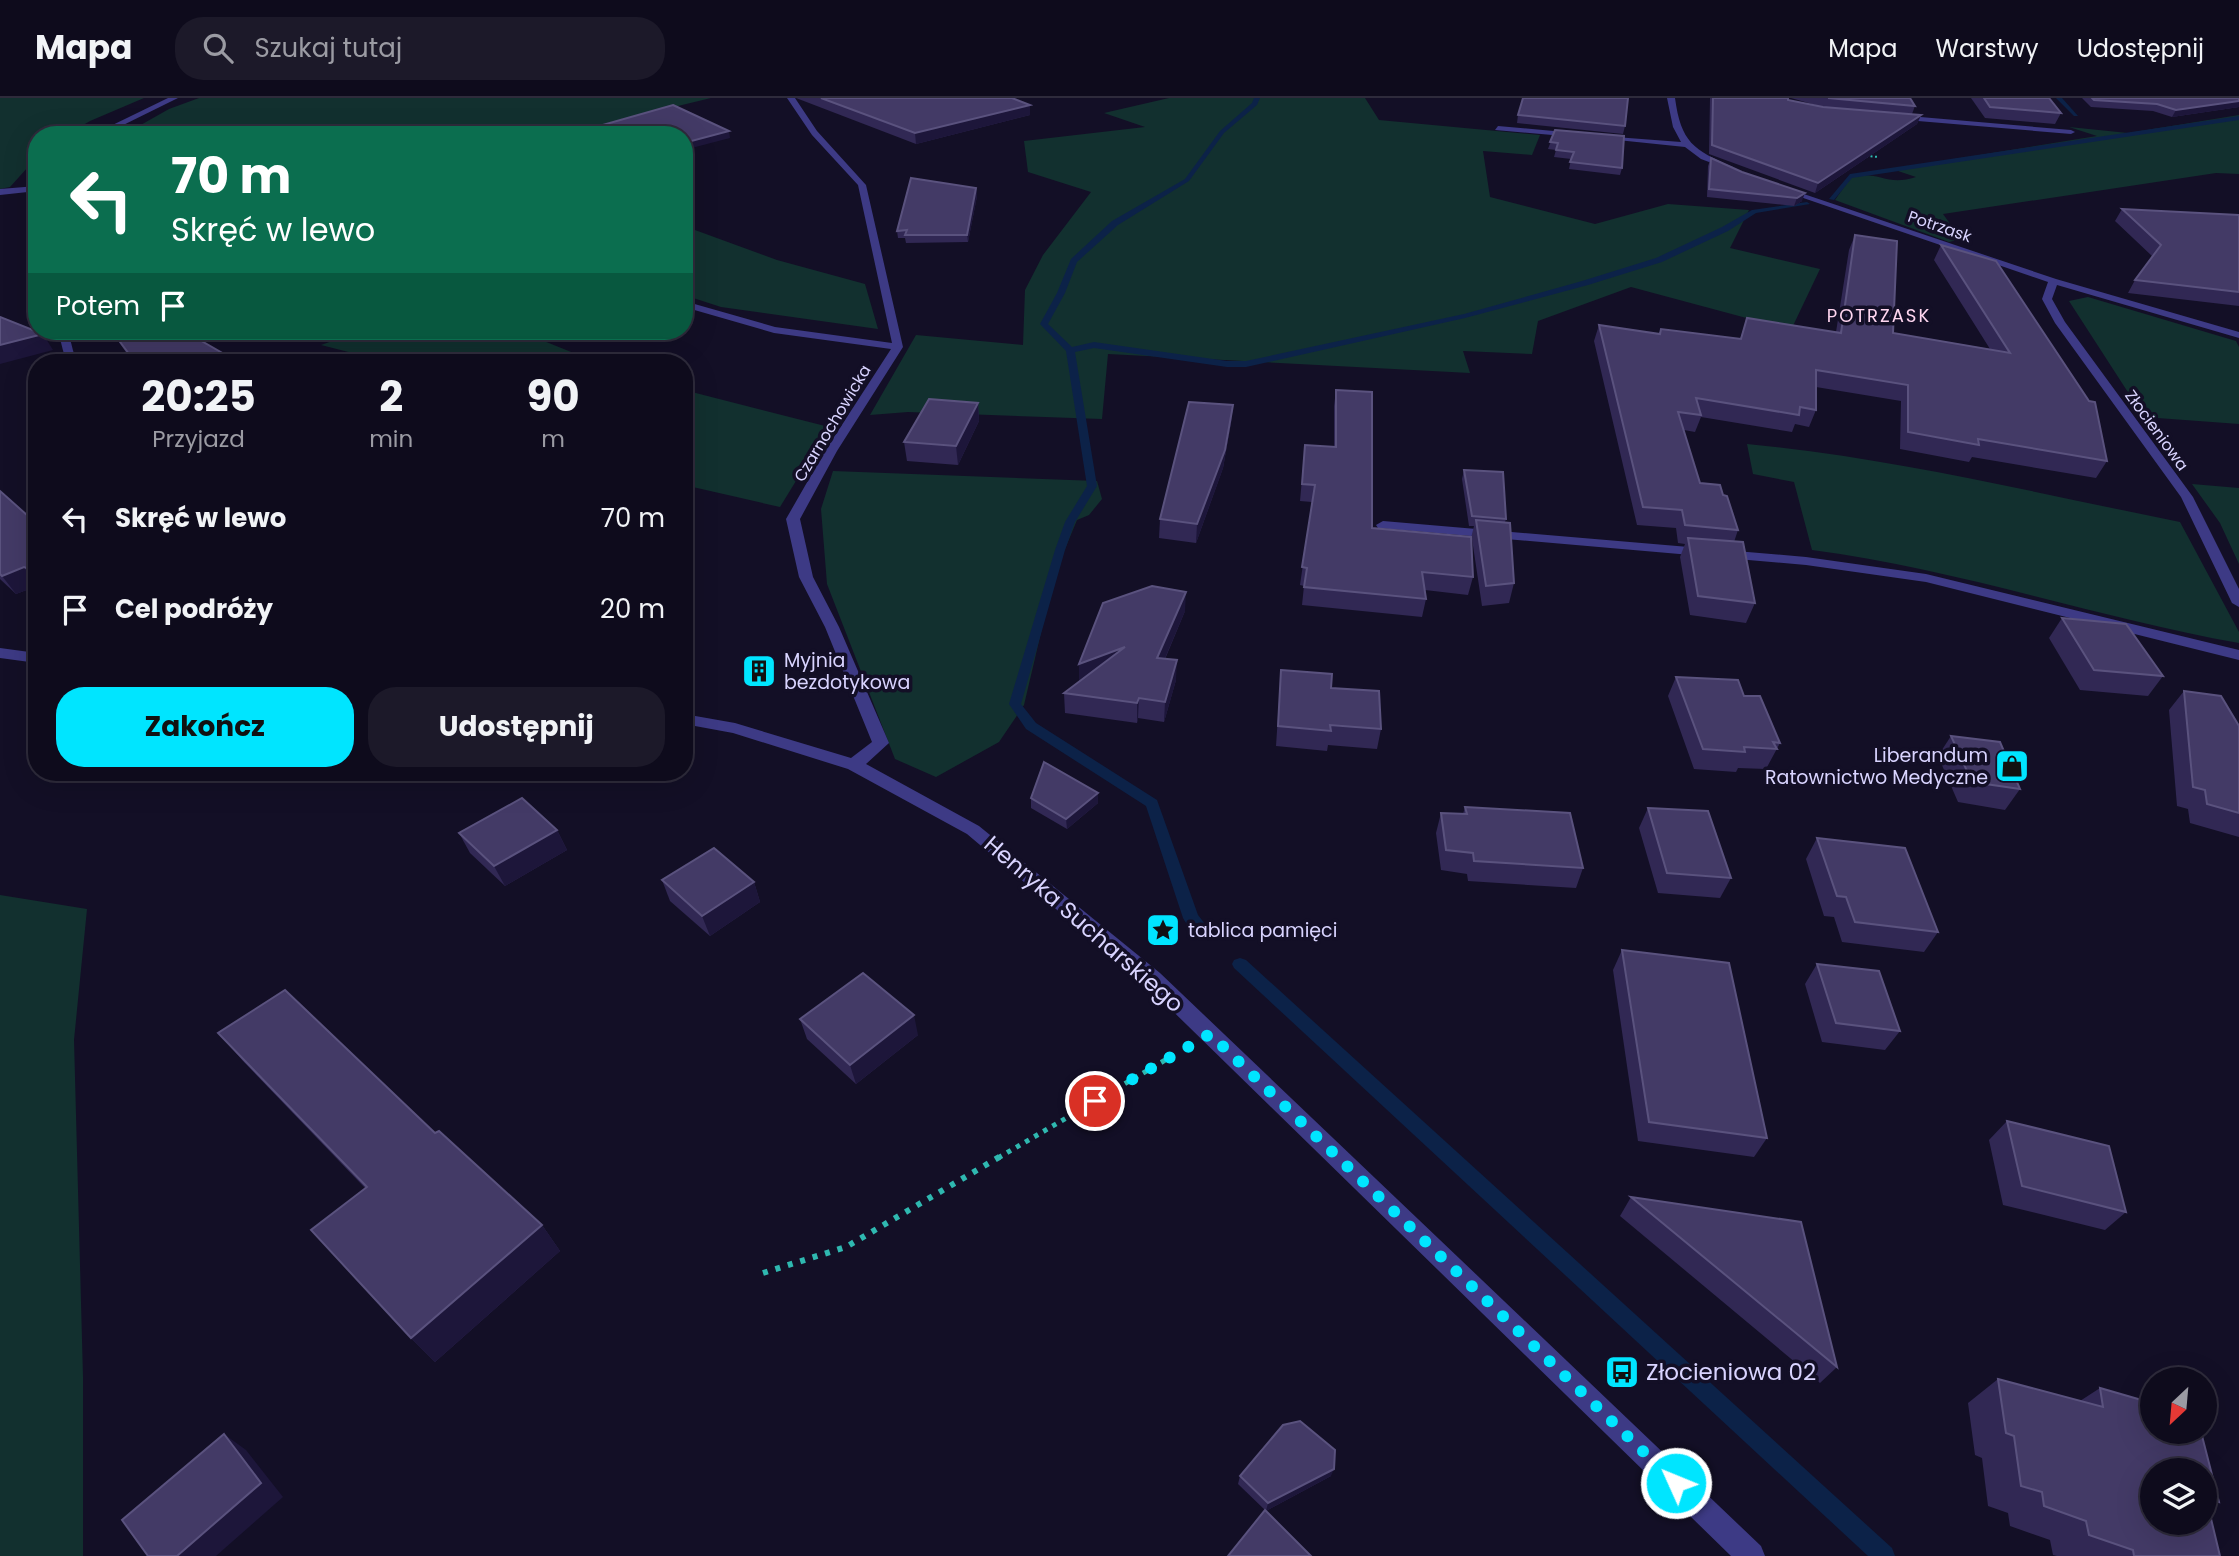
<!DOCTYPE html>
<html lang="pl">
<meta charset="utf-8">
<style>
body{margin:0;font-family:Poppins,sans-serif;background:#1c1929;color:#f1f3f6;height:100vh;display:flex;flex-direction:column;font-size:26px;white-space:nowrap}
*{box-sizing:border-box;margin:0}
p{font-size:23px;color:#9b9ba3}
.icon{flex:none;width:38px;height:38px;fill:none;stroke:currentColor;stroke-width:2;stroke-linecap:round;stroke-linejoin:round}
.map{position:relative;flex:1;overflow:hidden}
.details{position:absolute;left:28px;top:256px;width:665px;height:427px;display:flex;flex-direction:column;background:#0e0b1c;border-radius:28px;box-shadow:0 7px 28px #0002,0 0 0 2px #2e2b3b}
.details>*{flex:none}
.hud{position:absolute;left:28px;top:28px;width:665px;height:214px;border-radius:28px;box-shadow:0 7px 28px #0002,0 0 0 2px #2e2b3b;background:#0b6e4f;color:#fff;overflow:hidden}
.needle{width:46px;rotate:206deg}
.fabs{position:absolute;left:2140px;top:1269px;display:grid;gap:14px}
.fabs a{display:grid;place-items:center;width:77px;height:77px;border-radius:50%;background:#0e0b1c;box-shadow:0 7px 28px #0002,0 0 0 2px #2e2b3b;font-size:35px}
.pin{position:absolute;display:grid;place-items:center;width:60px;height:60px;color:#fff;margin:-30px;border:4px solid #fff;border-radius:50%;box-shadow:0 2px 7px #0007}
.me{position:absolute;width:77px;margin:-38px;rotate:314deg;stroke-linejoin:round;filter:drop-shadow(0 0 5px #0008)}
.turn{display:flex;align-items:center;gap:24px;height:147px;padding:0 28px;font-size:32px}
.turn .icon{width:91px;height:91px;stroke-width:2.5}
.turn b{display:block;font-size:49px;line-height:60px}
.then{display:flex;align-items:center;height:66px;padding:0 28px;background:#0003;gap:14px;font-size:26px}
.eta{display:flex;justify-content:space-evenly;align-items:center;height:119px;text-align:center}
.eta b{font-size:42px;font-weight:700;line-height:49px}
.button{display:flex;gap:14px;margin-top:auto;padding:14px 28px}
.button a{flex:1;height:80px;border-radius:28px;background:#00e5ff;color:#111;font-size:28px;font-weight:700;line-height:80px;text-align:center}
.button a+a{background:#1c1929;color:#f1f3f6}
ul{padding:0;list-style:none}
li{display:flex;align-items:center;gap:21px;height:91px;padding:0 28px}
li div{flex:1}
li b{display:block;font-size:26px}
li em{font-style:normal}
header{display:flex;align-items:center;gap:42px;box-sizing:border-box;height:98px;padding:0 35px;background:#0e0b1c;border-bottom:2px solid #2e2b3b}
header strong{font-size:33px}
nav{display:flex;gap:38px;margin-inline-start:auto;font-size:24px}
.search{width:490px;height:63px;background:#1c1929;display:flex;align-items:center;gap:18px;box-sizing:border-box;padding:0 24px;border-radius:28px;color:#9b9ba3;font-size:26px}
.map>svg:first-child{display:block}
.green{fill:#12302f}
.lines{fill:none;stroke-linecap:round;stroke-linejoin:round}
.stream{fill:#0c2248;fill-rule:evenodd}
.path-far2{stroke:#2fb8b0;stroke-width:2;stroke-dasharray:2 2.5;stroke-linecap:butt}
.path-far1{stroke:#2fb8b0;stroke-width:5;stroke-dasharray:4.5 6;stroke-linecap:butt}
.path{stroke:#2fb8b0;stroke-width:6;stroke-dasharray:5 8;stroke-linecap:butt}
.minor{fill:#3d3a85;fill-rule:evenodd}
.wall{fill:#312854}
.shaded-wall{fill:#1d163a}
.building{fill:#433a66;stroke:#5a527e;stroke-width:2;fill-rule:evenodd}
.route{stroke:#00e5ff;stroke-width:12;stroke-dasharray:0 21.6}
.labels{text-anchor:middle;stroke-width:7;stroke-linejoin:round;paint-order:stroke}
.far-street-label{font-size:16px;fill:#d9d4ff;stroke:#130f26}
.far-neighbourhood-label{font-size:18px;letter-spacing:2px;fill:#ffd6f0;stroke:#130f26}
.poi-label{font-size:19px;fill:#d9d4ff;stroke:#130f26;text-anchor:start}
.near-street-label{font-size:23px;fill:#d9d4ff;stroke:#130f26}
.near-poi-label{font-size:23px;fill:#d9d4ff;stroke:#130f26;text-anchor:start}
</style>
<header>
<strong>Mapa</strong>
<div class="search"><svg class="icon" aria-label="search" viewBox="0 0 24 24"><circle cx="10" cy="10" r="6"/><path d="M15 15l6 6"/></svg>Szukaj tutaj</div>
<nav><a>Mapa</a><a>Warstwy</a><a>Udostępnij</a></nav>
</header>
<div class="map">
<svg width="2239" height="1458" viewBox="0 0 2239 1458">
<rect width="100%" height="100%" fill="#130f26"/>
<!-- green -->
<g class="green">
<polygon points="0,0 144,0 90,23 66,37 37,37 37,59 10,89 0,91"/>
<polygon points="199,0 711,0 558,37 123,37 169,11"/>
<polygon points="1169,0 1365,0 1379,22 1540,37 1532,57 1483,53 1490,99 1595,126 1668,106 1749,112 1730,150 1820,171 1791,232 1631,189 1538,223 1532,256 1463,253 1470,275 1108,256 1102,321 908,314 870,317 916,237 1023,247 1025,192 1043,157 1091,94 1028,74 1024,43 1145,29 1104,15"/>
<path d="M 2239,17 L 2239,76 L 2216,75 L 1943,116 L 1961,141 L 1949,144 L 1835,102 L 1851,79 C 1880,72 1886,89 1916,79 L 1892,71 L 2097,38 L 2069,29 L 2128,35 Z"/>
<polygon points="684,128 777,162 865,186 878,231 721,209 684,197"/>
<polygon points="2088,199 2236,243 2239,249 2239,326 2144,319 2069,203"/>
<polygon points="361,233 519,233 596,264 388,264 321,247"/>
<polygon points="684,292 829,329 780,409 684,387"/>
<path d="M 1747,346 C 1893,360 2036,395 2180,424 L 2239,534 L 2239,545 C 2095,519 1957,471 1812,452 L 1794,384 L 1753,376 Z"/>
<polygon points="833,373 1097,383 1102,401 1089,417 1077,422 1055,475 1024,607 999,644 936,679 895,661 827,486 821,411"/>
<polygon points="2192,386 2239,390 2239,466 2220,425"/>
<polygon points="0,797 87,811 74,942 83,1279 83,1458 0,1458"/>
</g>
<g class="lines">
<!-- stream -->
<g class="stream">
<path d="M 1254,0 L 1260,0 L 1257,7 L 1224,35 L 1189,83 L 1118,127 L 1077,164 L 1065,195 L 1048,226 L 1072,249 L 1094,244 L 1227,263 L 1246,263 L 1464,216 L 1582,183 L 1656,160 L 1722,129 L 1752,112 L 1807,104 L 1810,106 L 1756,115 L 1728,133 L 1662,164 L 1588,187 L 1465,220 L 1246,269 L 1227,269 L 1094,250 L 1075,254 L 1097,388 L 1075,424 L 1065,452 L 1021,606 L 1036,625 L 1157,702 L 1198,817 L 1209,831 L 1206,835 C 1196,838 1188,829 1183,820 L 1146,708 L 1026,631 L 1009,606 L 1055,452 L 1065,424 L 1087,388 L 1066,253 L 1040,226 L 1057,195 L 1071,161 L 1112,123 L 1185,81 L 1220,33 L 1252,5 Z"/>
<polygon points="2056,0 2062,0 2078,18 2074,18"/>
<polygon points="2239,18 2239,22 1852,80 1834,102 1829,101 1850,76"/>
<polygon points="1240,860 1246,862 1892,1450 1895,1458 1868,1458 1234,870 1232,866 1234,862"/>
</g>
<!-- path-far2 -->
<polyline class="path-far2" points="1866,58 1879,59"/>
<!-- path-far1 -->
<polyline class="path-far1" points="998,1060 1179,954"/>
<!-- path -->
<polyline class="path" points="763,1175 846,1149 1001,1058"/>
<!-- minor -->
<g class="minor">
<polygon points="168,0 178,0 103,37 92,37"/>
<polygon points="787,0 795,0 817,33 866,87 903,249 837,353 800,421 813,479 839,529 889,645 866,666 979,728 1160,875 1761,1448 1765,1458 1731,1458 1146,887 967,736 848,671 733,635 684,626 684,616 735,625 851,660 872,644 825,529 799,479 786,421 825,353 891,251 774,235 684,209 684,203 775,229 892,245 858,87 812,37"/>
<path d="M 1667,0 L 1675,0 C 1681,44 1693,52 1733,69 L 1733,73 L 1701,61 L 1685,49 L 1598,40 L 1602,38 L 1681,44 L 1673,29 Z"/>
<polygon points="1897,17 2071,32 2075,34 2071,36 1894,21"/>
<polygon points="1498,28 1575,35 1579,37 1575,39 1495,32"/>
<polygon points="37,88 37,93 0,97 0,91"/>
<polygon points="1780,88 2056,181 2239,234 2239,240 2057,187 2052,201 2065,224 2193,399 2239,491 2239,509 2232,505 2181,399 2055,225 2042,201 2048,184 1780,92"/>
<polygon points="37,98 37,134 33,131 33,101"/>
<polygon points="58,233 68,233 76,264 66,264"/>
<polygon points="1383,423 1806,459 1926,476 2239,552 2239,562 1926,484 1806,467 1378,430 1376,427"/>
<polygon points="0,550 37,555 37,565 0,560"/>
</g>
</g>
<!-- wall -->
<g class="wall">
<polygon points="796,0 1012,0 1030,17 916,46"/>
<polygon points="1710,0 1788,0 1788,2 1819,8 1791,0 1910,0 1915,8 1912,16 1921,17 1917,26 1815,95 1709,56"/>
<polygon points="1971,0 2049,0 2061,15 2055,26 1985,20"/>
<polygon points="2082,0 2239,0 2239,9 2172,19 2153,13 2091,9"/>
<polygon points="1518,17 1625,28 1623,36 1517,25"/>
<polygon points="592,30 730,40 684,37 593,37"/>
<polygon points="1555,32 1622,70 1620,77 1569,71 1571,61 1554,59 1556,52 1548,51"/>
<polygon points="1711,60 1802,103 1794,108 1707,99 1708,68"/>
<polygon points="976,90 977,98 968,144 906,145 905,140 898,140 897,133"/>
<polygon points="2122,111 2239,117 2239,208 2128,195 2135,182 2152,158 2115,123"/>
<polygon points="1855,137 1893,235 1990,251 1934,162 1941,147 2107,363 2096,380 1972,359 1969,364 1900,351 1901,303 1816,289 1816,312 1809,329 1795,326 1792,334 1701,319 1695,334 1684,332 1700,385 1723,397 1738,432 1734,444 1755,505 1746,525 1690,517 1680,459 1685,446 1678,445 1676,430 1637,427 1594,243 1599,227 1659,236 1661,231 1740,241 1747,220 1836,234 1849,152"/>
<polygon points="111,233 191,233 186,234 238,264 133,264"/>
<polygon points="1336,292 1372,430 1471,440 1474,428 1469,428 1462,381 1464,372 1506,421 1505,424 1514,485 1509,505 1482,508 1472,441 1473,479 1468,497 1425,492 1426,501 1422,519 1302,507 1304,488 1300,487 1312,404 1300,403 1305,347 1334,349 1334,308"/>
<polygon points="978,305 979,323 958,367 907,363 904,344"/>
<polygon points="1233,307 1231,325 1223,370 1196,445 1159,440 1160,421"/>
<polygon points="0,393 37,426 37,488 16,496 0,481"/>
<polygon points="1185,513 1165,561 1176,582 1164,624 1138,620 1137,625 1065,615 1064,595 1079,584 1079,566"/>
<polygon points="2062,520 2163,578 2148,598 2080,592 2049,540"/>
<polygon points="1281,572 1331,590 1381,631 1377,651 1328,647 1327,653 1276,648"/>
<polygon points="1676,579 1744,598 1780,645 1766,671 1738,670 1736,674 1694,671 1668,598"/>
<polygon points="2184,593 2239,628 2239,739 2190,725 2188,711 2177,708 2169,612"/>
<polygon points="1951,638 2020,691 2005,712 1958,704 1938,658"/>
<polygon points="1098,695 1098,705 1067,731 1031,710 1031,700"/>
<polygon points="1465,709 1583,770 1576,790 1468,783 1467,776 1441,772 1436,735 1441,715 1463,716"/>
<polygon points="1648,710 1731,780 1720,800 1658,795 1639,730"/>
<polygon points="557,732 567,752 505,788 470,755 459,735"/>
<polygon points="1817,740 1938,834 1924,854 1842,844 1834,819 1824,818 1806,761"/>
<polygon points="662,782 754,784 760,804 710,838 670,803"/>
<polygon points="1622,852 1767,1040 1754,1059 1638,1043 1613,872"/>
<polygon points="1817,866 1900,933 1885,952 1822,944 1805,886"/>
<polygon points="800,921 918,937 856,986 807,941"/>
<polygon points="218,935 435,1035 542,1127 560,1153 435,1264 411,1240 365,1090 243,963"/>
<polygon points="2007,1023 2126,1114 2105,1132 2003,1107 1989,1042"/>
<polygon points="1631,1099 1837,1269 1820,1285 1620,1118"/>
<polygon points="1998,1281 2080,1303 2100,1290 2219,1404 2208,1410 2220,1458 2057,1458 2053,1457 2050,1442 2010,1428 2008,1415 1988,1408 1982,1360 1975,1357 1968,1305"/>
<polygon points="1240,1378 1331,1378 1266,1413 1238,1386"/>
</g>
<!-- shaded-wall -->
<g class="shaded-wall">
<polygon points="2239,3 2239,9 2172,19 2176,12"/>
<polygon points="1030,7 1030,17 916,46 915,35"/>
<polygon points="1921,17 1917,26 1815,95 1818,85"/>
<polygon points="729,33 730,40 684,52 684,45"/>
<polygon points="976,90 977,98 968,144 967,137"/>
<polygon points="1805,95 1802,103 1794,108 1797,100"/>
<polygon points="43,236 53,252 0,266 0,247"/>
<polygon points="168,258 172,264 151,264"/>
<polygon points="978,305 979,323 958,367 956,348"/>
<polygon points="1233,307 1231,325 1223,370 1196,445 1197,426"/>
<polygon points="24,469 37,488 16,496 2,478"/>
<polygon points="1186,494 1185,513 1157,579 1157,560"/>
<polygon points="1125,549 1079,586 1079,566"/>
<polygon points="1177,562 1176,582 1164,624 1165,604"/>
<polygon points="1139,600 1138,620 1137,625 1137,605"/>
<polygon points="1098,695 1098,705 1067,731 1066,721"/>
<polygon points="557,732 567,752 505,788 494,768"/>
<polygon points="754,784 760,804 710,838 702,818"/>
<polygon points="914,917 918,937 856,986 850,967"/>
<polygon points="542,1127 560,1153 435,1264 411,1240"/>
<polygon points="224,1336 246,1352 283,1399 216,1458 177,1458"/>
<polygon points="1334,1371 1331,1378 1266,1413 1268,1405"/>
</g>
<!-- building -->
<g class="building">
<polygon points="821,0 1012,0 1030,7 915,35"/>
<polygon points="1523,0 1628,0 1625,28 1518,17"/>
<polygon points="1713,0 1788,0 1788,2 1823,9 1921,17 1818,85 1712,47"/>
<polygon points="1828,0 1910,0 1915,8"/>
<polygon points="1984,0 2049,0 2061,15 1990,9"/>
<polygon points="2092,0 2239,0 2239,3 2176,12 2157,6 2094,2"/>
<polygon points="673,7 729,33 684,45 684,37 606,37 592,30"/>
<polygon points="1555,32 1624,38 1622,70 1570,64 1574,54 1556,52 1558,45 1550,44"/>
<polygon points="1711,60 1742,74 1805,95 1797,100 1709,91"/>
<polygon points="911,80 976,90 967,137 905,137 907,132 897,133"/>
<polygon points="2122,111 2239,117 2239,194 2135,182 2161,147"/>
<polygon points="1855,137 1897,143 1893,235 2010,255 1941,147 1996,163 2089,303 2095,304 2107,363 1978,341 1979,347 1908,334 1908,287 1816,272 1816,312 1800,309 1799,317 1696,300 1701,317 1678,314 1700,385 1720,387 1723,397 1727,398 1738,432 1685,427 1682,412 1643,409 1599,227 1660,236 1661,231 1741,241 1747,220 1841,235"/>
<polygon points="0,219 43,236 0,247"/>
<polygon points="112,233 184,233 238,264 178,264 168,258 151,264 129,256"/>
<polygon points="1336,292 1372,294 1372,430 1471,439 1473,479 1422,474 1426,501 1304,489 1307,470 1302,469 1315,387 1302,386 1305,347 1336,349"/>
<polygon points="929,301 978,305 956,348 904,344"/>
<polygon points="1189,304 1233,307 1225,352 1197,426 1160,421"/>
<polygon points="1464,372 1503,374 1506,421 1472,418"/>
<polygon points="0,393 37,426 37,474 24,469 2,478 0,476"/>
<polygon points="1476,422 1510,425 1514,485 1486,488"/>
<polygon points="1688,440 1743,444 1755,505 1698,498"/>
<polygon points="1152,488 1186,494 1157,560 1177,562 1165,604 1139,600 1137,605 1064,595 1125,549 1079,566 1103,505"/>
<polygon points="2062,520 2126,526 2163,578 2094,572"/>
<polygon points="1281,572 1332,576 1331,590 1379,593 1381,631 1330,627 1331,633 1278,628"/>
<polygon points="1676,579 1738,582 1744,598 1760,598 1780,645 1773,644 1777,651 1744,649 1745,654 1703,651"/>
<polygon points="2184,593 2221,598 2239,628 2239,715 2207,706 2205,692 2193,689"/>
<polygon points="1951,638 2000,644 2020,691 1972,684"/>
<polygon points="1044,664 1098,695 1066,721 1031,700"/>
<polygon points="522,700 557,732 494,768 459,735"/>
<polygon points="1465,709 1570,715 1583,770 1474,763 1473,755 1446,752 1441,715 1467,716"/>
<polygon points="1648,710 1708,713 1731,780 1667,775"/>
<polygon points="1817,740 1905,750 1938,834 1855,824 1846,799 1837,798"/>
<polygon points="714,750 754,784 702,818 662,782"/>
<polygon points="1622,852 1729,865 1767,1040 1649,1024"/>
<polygon points="1817,866 1879,873 1900,933 1836,925"/>
<polygon points="863,875 914,917 850,967 800,921"/>
<polygon points="285,892 435,1035 439,1033 542,1127 411,1240 311,1132 367,1089 218,935"/>
<polygon points="2007,1023 2109,1048 2126,1114 2022,1088"/>
<polygon points="1631,1099 1801,1124 1837,1269"/>
<path d="M 1998,1281 L 2103,1309 L 2100,1290 L 2152,1305 L 2152,1334 L 2201,1334 L 2219,1404 L 2206,1400 L 2220,1458 L 2134,1458 L 2133,1452 L 2089,1437 L 2086,1423 L 2044,1408 L 2042,1394 L 2021,1388 L 2014,1338 L 2006,1335 ZM 2152,1372 L 2205,1372 L 2205,1424 L 2152,1424 Z"/>
<polygon points="1300,1323 1335,1352 1334,1371 1268,1405 1240,1378 1283,1327"/>
<polygon points="224,1336 261,1385 177,1458 148,1458 122,1422"/>
<polygon points="1265,1412 1311,1458 1228,1458"/>
</g>
<g class="lines">
<!-- route -->
<polyline class="route" points="1095,1003 1210,936 1676,1385"/>
</g>
<!-- icons -->
<defs>
<g id="building-square" transform="scale(1.75)"><rect x="-9" y="-9" width="18" height="18" rx="4" fill="#00e5ff" stroke="#130f26"/><path d="M-4-6H4V6H1V3H-1V6H-4ZM-2.5-4.3h1.7v1.8h-1.7ZM.8-4.3h1.7v1.8H.8ZM-2.5-1h1.7V.8h-1.7ZM.8-1h1.7V.8H.8Z" fill="#111"/></g>
<g id="shop-square" transform="scale(1.75)"><rect x="-9" y="-9" width="18" height="18" rx="4" fill="#00e5ff" stroke="#130f26"/><path d="M-5-2.5h2.3a2.7 3.5 0 0 1 5.4 0H5L5.5 6h-11ZM-1.5-2.5h3a1.5 2.3 0 0 0-3 0Z" fill="#111"/></g>
<g id="sight-square" transform="scale(1.75)"><rect x="-9" y="-9" width="18" height="18" rx="4" fill="#00e5ff" stroke="#130f26"/><path d="M0-6L1.8-2.2L6-1.7L2.9 1.2L3.7 5.4L0 3.3L-3.7 5.4L-2.9 1.2L-6-1.7L-1.8-2.2Z" fill="#111"/></g>
<g id="bus-square" transform="scale(1.75)"><rect x="-9" y="-9" width="18" height="18" rx="4" fill="#00e5ff" stroke="#130f26"/><path d="M-5-6H5V4H4V6H2V4H-2V6H-4V4H-5ZM-3.5-4V0h7V-4ZM-3.5 1.2v1.5H-2V1.2ZM2 1.2v1.5H3.5V1.2Z" fill="#111"/></g>
</defs>
<g fill-rule="evenodd">
<use href="#building-square" x="759" y="573"/>
<use href="#shop-square" x="2012" y="668"/>
<use href="#sight-square" x="1163" y="832"/>
<use href="#bus-square" x="1622" y="1274"/>
</g>
<g class="labels">
<!-- far-street labels -->
<g class="far-street-label">
<text transform="translate(1940 128) rotate(19)" y="6">Potrzask</text>
<text transform="translate(832 325) rotate(-59)" y="6">Czarnochowicka</text>
<text transform="translate(2157 332) rotate(54)" y="6">Złocieniowa</text>
</g>
<!-- far-neighbourhood labels -->
<g class="far-neighbourhood-label">
<text x="1879" y="224">POTRZASK</text>
</g>
<!-- poi labels -->
<g class="poi-label">
<text x="784" y="569">Myjnia<tspan x="784" dy="22">bezdotykowa</tspan></text>
<text x="1988" y="664" text-anchor="end">Liberandum<tspan x="1988" dy="22">Ratownictwo Medyczne</tspan></text>
<text x="1188" y="839">tablica pamięci</text>
</g>
<!-- near-street labels -->
<g class="near-street-label">
<text transform="translate(1084 826) rotate(41)" y="8">Henryka Sucharskiego</text>
</g>
<!-- near-poi labels -->
<g class="near-poi-label">
<text x="1646" y="1282">Złocieniowa 02</text>
</g>
</g>
</svg>
<div class="fabs">
<a><svg class="needle" viewBox="-14 -14 28 28"><path d="M0-13l5 13h-10z" fill="#e53935"/><path d="M0 13l5-13h-10z" fill="#9b9ba3"/></svg></a>
<a><svg class="icon" aria-label="layers" viewBox="0 0 24 24"><path d="M12 4l9 5-9 5-9-5zM3 14l9 5 9-5"/></svg></a>
</div>
<div class="pin" style="left:1095px;top:1003px;background:#d93025"><svg class="icon" aria-label="arrive" viewBox="0 0 24 24"><path d="M6 21V4h12l-3 4 3 4H6"/></svg></div>
<svg class="me" style="left:1676px;top:1385px" viewBox="-20 -20 40 40"><circle r="17" fill="#00e5ff" stroke="#fff" stroke-width="3"/><path d="M0-11L8 9 0 5-8 9z" fill="#fff"/></svg>
<div class="hud">
<div class="turn"><svg class="icon" aria-label="left" viewBox="0 0 24 24"><path d="M17 20v-9H6M10 6l-5 5 5 5"/></svg><div><b>70 m</b>Skręć w lewo</div></div>
<div class="then">Potem<svg class="icon" aria-label="arrive" viewBox="0 0 24 24"><path d="M6 21V4h12l-3 4 3 4H6"/></svg></div>
</div>
<section class="details">
<div class="eta">
<div><b>20:25</b><p>Przyjazd</p></div>
<div><b>2</b><p>min</p></div>
<div><b>90</b><p>m</p></div>
</div>
<ul>
<li><svg class="icon" aria-label="left" viewBox="0 0 24 24"><path d="M17 20v-9H6M10 6l-5 5 5 5"/></svg><div><b>Skręć w lewo</b></div><em>70 m</em></li>
<li><svg class="icon" aria-label="arrive" viewBox="0 0 24 24"><path d="M6 21V4h12l-3 4 3 4H6"/></svg><div><b>Cel podróży</b></div><em>20 m</em></li>
</ul>
<div class="button"><a>Zakończ</a><a>Udostępnij</a></div>
</section>
</div>
